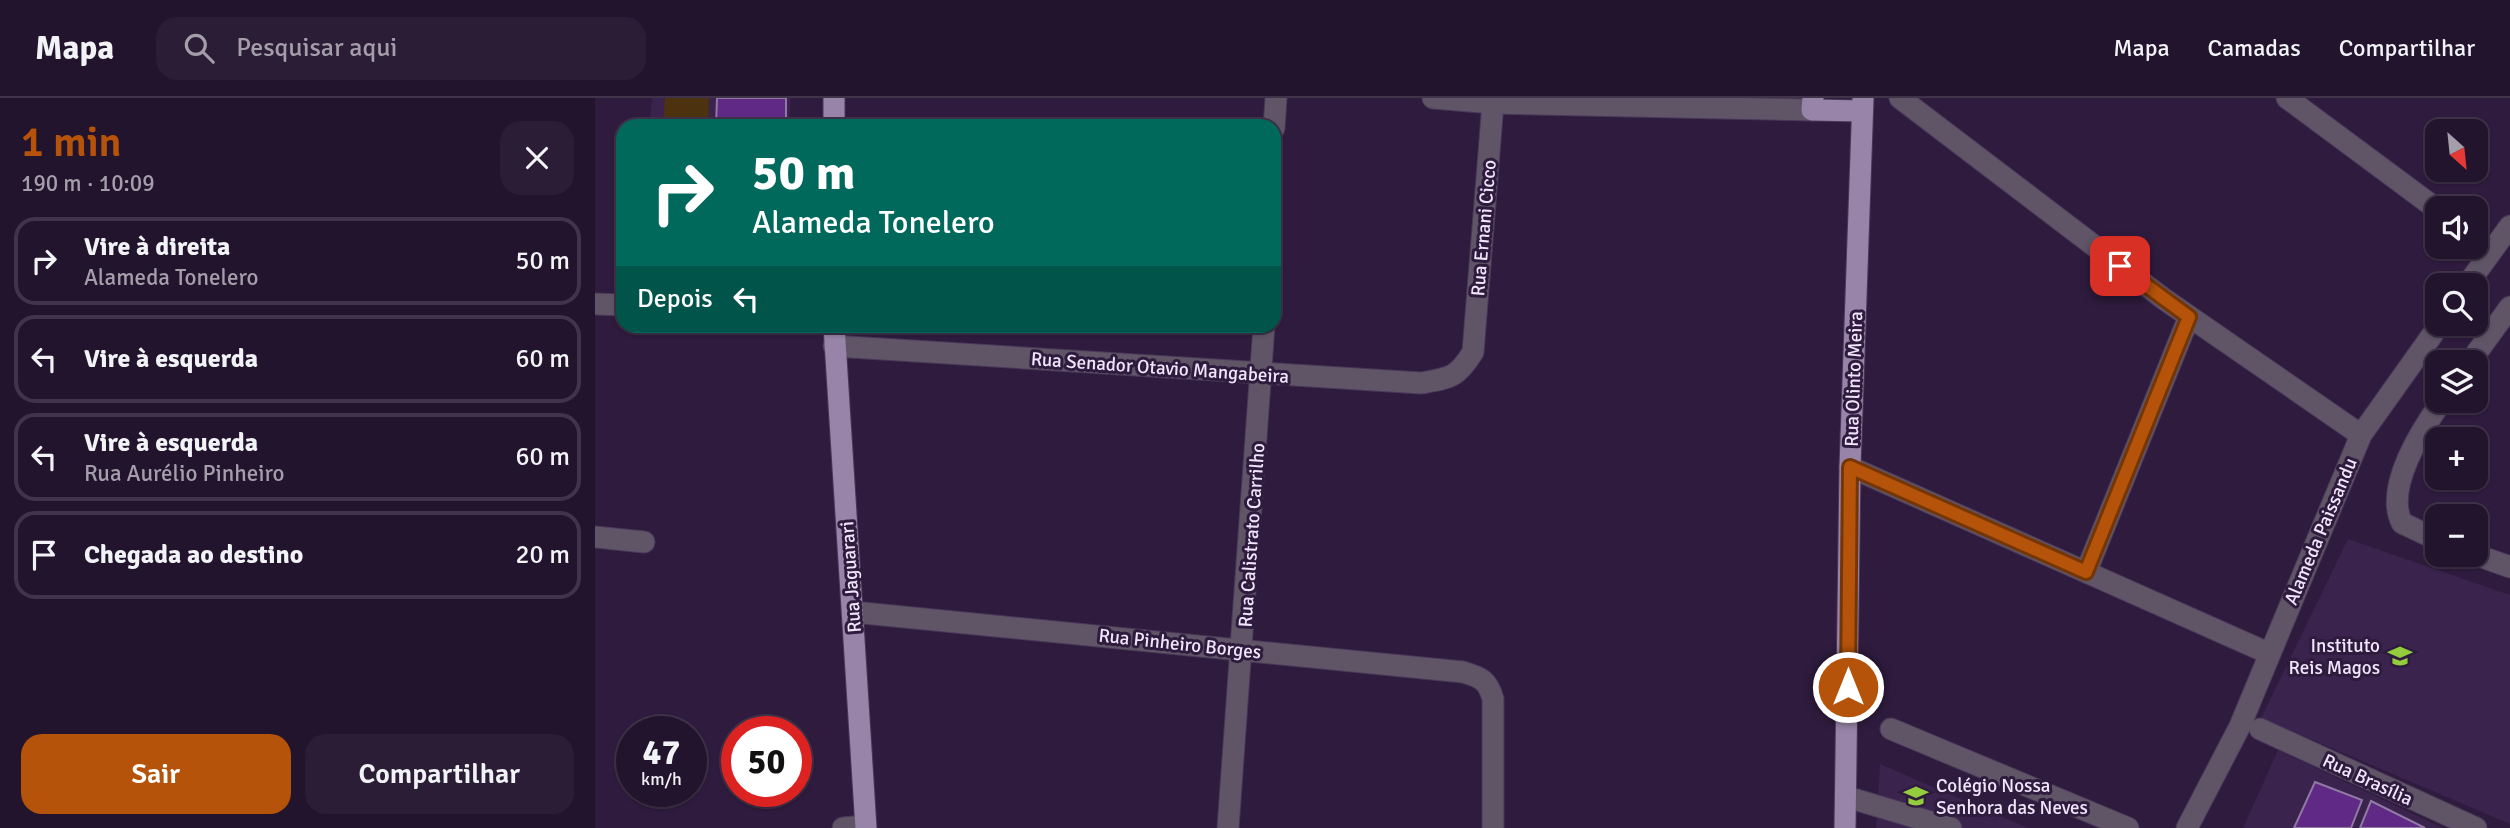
<!DOCTYPE html>
<html lang="pt">
<meta charset="utf-8">
<style>
body{margin:0;font-family:Signika,sans-serif;background:#2b1d36;color:#f1f3f6;height:100vh;display:flex;flex-direction:column;font-size:26px;white-space:nowrap}
*{box-sizing:border-box;margin:0}
p{font-size:23px;color:#a39eaa}
.icon{flex:none;width:38px;height:38px;fill:none;stroke:currentColor;stroke-width:2;stroke-linecap:round;stroke-linejoin:round}
.map{position:relative;flex:1;overflow:hidden}
.details{display:flex;flex-direction:column;background:#23142e;width:595px}
.details>*{flex:none}
.hud{position:absolute;left:21px;top:21px;width:665px;height:214px;border-radius:21px;box-shadow:0 2px 5px #0004,0 0 0 2px #40334a;background:#00695c;color:#fff;overflow:hidden}
.needle{width:46px;rotate:153deg}
.buttons{position:absolute;left:1830px;top:21px;display:grid;gap:14px}
.buttons a{display:grid;place-items:center;width:63px;height:63px;border-radius:14px;background:#23142e;box-shadow:0 2px 5px #0004,0 0 0 2px #40334a;font-size:35px}
.speed{position:absolute;left:21px;top:618px;display:flex;gap:14px;font-size:35px;font-weight:700;text-align:center}
.speed>*{display:grid;place-content:center;width:91px;height:91px;border-radius:50%;background:#23142e;box-shadow:0 2px 5px #0004,0 0 0 2px #40334a;line-height:1}
.speed small{font-size:18px;font-weight:400}
.speed .limit{border:10px solid #d22;background:#fff;color:#111}
.pin{position:absolute;display:grid;place-items:center;width:60px;height:60px;color:#fff;margin:-30px;border-radius:14px;box-shadow:0 4px 10px #0006}
.me{position:absolute;width:77px;margin:-38px;rotate:0deg;stroke-linejoin:round;filter:drop-shadow(0 0 5px #0008)}
.turn{display:flex;align-items:center;gap:24px;height:147px;padding:0 21px;font-size:32px}
.turn .icon{width:91px;height:91px;stroke-width:2.5}
.turn b{display:block;font-size:49px;line-height:60px}
.then{display:flex;align-items:center;height:66px;padding:0 21px;background:#0003;gap:14px;font-size:26px}
.round{display:grid;place-items:center;flex:none;width:74px;height:74px;border-radius:21px;background:#2b1d36}
.headline{display:flex;align-items:center;justify-content:space-between;height:119px;padding:0 21px}
h1{font-size:42px;font-weight:600;line-height:52px;color:#b45309}
.cta{display:flex;gap:14px;margin-top:auto;padding:14px 21px}
.cta a{flex:1;height:80px;border-radius:21px;background:#b45309;color:#fff;font-size:28px;font-weight:600;line-height:80px;text-align:center}
.cta a+a{background:#2b1d36;color:#f1f3f6}
ul{padding:0;list-style:none}
li{display:flex;align-items:center;gap:21px;height:88px;margin:0 14px 10px;padding:0 7px;border:4px solid #40334a;border-radius:21px}
li div{flex:1}
li b{display:block;font-size:26px}
li em{font-style:normal}
header{display:flex;align-items:center;gap:42px;box-sizing:border-box;height:98px;padding:0 35px;background:#23142e;border-bottom:2px solid #40334a}
header strong{font-size:33px}
nav{display:flex;gap:38px;margin-inline-start:auto;font-size:24px}
.search{width:490px;height:63px;background:#2b1d36;display:flex;align-items:center;gap:18px;box-sizing:border-box;padding:0 24px;border-radius:21px;color:#a39eaa;font-size:26px}
main{display:flex;flex:1;min-height:0}
.map>svg:first-child{display:block}
.built{fill:#3a234c}
.green{fill:#4d320f}
.building{fill:#612986;stroke:#9079a3;stroke-width:2}
.lines{fill:none;stroke-linecap:round;stroke-linejoin:round}
.minor-casing{stroke:#4a3759;stroke-width:23}
.major-casing{stroke:#4a3759;stroke-width:23}
.minor{stroke:#5f5567;stroke-width:21}
.major{stroke:#9784a8;stroke-width:21}
.route-casing{stroke:#753606;stroke-width:18}
.route{stroke:#b45309;stroke-width:12}
.labels{text-anchor:middle;stroke-width:6;stroke-linejoin:round;paint-order:stroke}
.street-label{font-size:19px;fill:#f1e5fc;stroke:#2f1b3e}
.poi-label{font-size:19px;fill:#f1e5fc;stroke:#2f1b3e;text-anchor:end}
</style>
<header>
<strong>Mapa</strong>
<div class="search"><svg class="icon" aria-label="search" viewBox="0 0 24 24"><circle cx="10" cy="10" r="6"/><path d="M15 15l6 6"/></svg>Pesquisar aqui</div>
<nav><a>Mapa</a><a>Camadas</a><a>Compartilhar</a></nav>
</header>
<main>
<section class="details">
<div class="headline"><div><h1>1 min</h1><p>190 m · 10:09</p></div><a class="round"><svg class="icon" aria-label="close" viewBox="0 0 24 24"><path d="M6 6l12 12M18 6L6 18"/></svg></a></div>
<ul>
<li><svg class="icon" aria-label="right" viewBox="0 0 24 24"><path d="M7 20v-9h11M14 6l5 5-5 5"/></svg><div><b>Vire à direita</b><p>Alameda Tonelero</p></div><em>50 m</em></li>
<li><svg class="icon" aria-label="left" viewBox="0 0 24 24"><path d="M17 20v-9H6M10 6l-5 5 5 5"/></svg><div><b>Vire à esquerda</b></div><em>60 m</em></li>
<li><svg class="icon" aria-label="left" viewBox="0 0 24 24"><path d="M17 20v-9H6M10 6l-5 5 5 5"/></svg><div><b>Vire à esquerda</b><p>Rua Aurélio Pinheiro</p></div><em>60 m</em></li>
<li><svg class="icon" aria-label="arrive" viewBox="0 0 24 24"><path d="M6 21V4h12l-3 4 3 4H6"/></svg><div><b>Chegada ao destino</b></div><em>20 m</em></li>
</ul>
<div class="cta"><a>Sair</a><a>Compartilhar</a></div>
</section>
<div class="map">
<svg width="1915" height="730" viewBox="0 0 1915 730">
<rect width="100%" height="100%" fill="#2f1b3e"/>
<!-- built -->
<g class="built">
<polygon points="57,0 196,0 194,28 54,28"/>
<polygon points="1753,441 1915,497 1915,726 1666,620"/>
<polygon points="1683,652 1848,730 1648,730"/>
<polygon points="1285,666 1433,730 1281,730"/>
</g>
<!-- green -->
<polygon class="green" points="70,0 114,0 113,28 68,28"/>
<!-- building -->
<g class="building">
<polygon points="122,0 191,0 191,28 121,28"/>
<polygon points="1720,684 1767,702 1756,730 1699,730"/>
<polygon points="1776,703 1830,730 1765,730"/>
</g>
<g class="lines">
<!-- minor casing -->
<g class="minor-casing">
<g id="minor">
<polyline points="838,0 898,5 1217,12"/>
<polyline points="1305,0 1569,201 1766,337"/>
<polyline points="1692,0 1843,112"/>
<polyline points="679,30 681,0"/>
<polyline points="1872,187 1915,128"/>
<polyline points="0,206 28,207"/>
<path d="M 239,248 L 826,285 C 855,280 862,280 878,254 L 898,5"/>
<polyline points="1875,264 1915,209"/>
<polyline points="1255,369 1673,555"/>
<polyline points="0,439 49,444"/>
<path d="M 1843,442 L 1807,425 C 1789,390 1827,331 1847,303"/>
<polyline points="1881,457 1915,469"/>
<polyline points="1491,474 1594,219"/>
<path d="M 258,514 L 868,574 C 885,579 893,582 898,601 L 898,730"/>
<polyline points="1296,631 1533,730"/>
<polyline points="1665,631 1881,730"/>
<polyline points="1252,699 1356,730"/>
<polyline points="248,730 270,728"/>
<polyline points="633,730 669,228"/>
<polyline points="1592,730 1645,628 1766,337 1845,226"/>
</g>
</g>
<!-- major casing -->
<g class="major-casing">
<g id="major">
<polyline points="1218,0 1217,12 1267,13"/>
<polyline points="239,28 239,0"/>
<polyline points="239,228 271,730"/>
<polyline points="1250,730 1255,369 1268,0"/>
</g>
</g>
<!-- minor -->
<use href="#minor" class="minor"/>
<!-- major -->
<use href="#major" class="major"/>
</g>
<g class="lines">
<!-- route casing -->
<g class="route-casing">
<polyline id="route" points="1253,589 1255,369 1491,474 1594,219 1525,168"/>
</g>
<!-- route -->
<use href="#route" class="route"/>
</g>
<!-- icons -->
<defs>
<g id="school-bare" transform="scale(1.89)"><path d="M0-5L7-2L0 1L-7-2ZM-4 1L0 2.5L4 1V4Q0 6-4 4Z" fill="#93cc3d" stroke="#2f1b3e" stroke-width="2.5" paint-order="stroke"/></g>
</defs>
<g fill-rule="evenodd">
<use href="#school-bare" x="1805" y="558"/>
<use href="#school-bare" x="1321" y="698"/>
</g>
<g class="labels">
<!-- street labels -->
<g class="street-label">
<text transform="translate(888 130) rotate(-85)" y="7">Rua Ernani Cicco</text>
<text transform="translate(565 269) rotate(4)" y="7">Rua Senador Otavio Mangabeira</text>
<text transform="translate(1258 281) rotate(-88)" y="7">Rua Olinto Meira</text>
<text transform="translate(1725 433) rotate(-67)" y="7">Alameda Paissandu</text>
<text transform="translate(656 437) rotate(-86)" y="7">Rua Calistrato Carrilho</text>
<text transform="translate(255 479) rotate(-94)" y="7">Rua Jaguarari</text>
<text transform="translate(585 545) rotate(6)" y="7">Rua Pinheiro Borges</text>
<text transform="translate(1773 681) rotate(25)" y="7">Rua Brasília</text>
</g>
<!-- poi labels -->
<g class="poi-label">
<text x="1785" y="554">Instituto<tspan x="1785" dy="22">Reis Magos</tspan></text>
<text x="1341" y="694" text-anchor="start">Colégio Nossa<tspan x="1341" dy="22">Senhora das Neves</tspan></text>
</g>
</g>
</svg>
<div class="buttons">
<a><svg class="needle" viewBox="-14 -14 28 28"><path d="M0-13l5 13h-10z" fill="#e53935"/><path d="M0 13l5-13h-10z" fill="#a39eaa"/></svg></a>
<a><svg class="icon" aria-label="sound" viewBox="0 0 24 24"><path d="M4 9h4l5-4v14l-5-4H4zM17 9q2 3 0 6"/></svg></a>
<a><svg class="icon" aria-label="search" viewBox="0 0 24 24"><circle cx="10" cy="10" r="6"/><path d="M15 15l6 6"/></svg></a>
<a><svg class="icon" aria-label="layers" viewBox="0 0 24 24"><path d="M12 4l9 5-9 5-9-5zM3 14l9 5 9-5"/></svg></a>
<a>+</a>
<a>−</a>
</div>
<div class="speed"><div>47<small>km/h</small></div><div class="limit">50</div></div>
<div class="pin" style="left:1525px;top:168px;background:#d93025"><svg class="icon" aria-label="arrive" viewBox="0 0 24 24"><path d="M6 21V4h12l-3 4 3 4H6"/></svg></div>
<svg class="me" style="left:1253px;top:589px" viewBox="-20 -20 40 40"><circle r="17" fill="#b45309" stroke="#fff" stroke-width="3"/><path d="M0-11L8 9 0 5-8 9z" fill="#fff"/></svg>
<div class="hud">
<div class="turn"><svg class="icon" aria-label="right" viewBox="0 0 24 24"><path d="M7 20v-9h11M14 6l5 5-5 5"/></svg><div><b>50 m</b>Alameda Tonelero</div></div>
<div class="then">Depois<svg class="icon" aria-label="left" viewBox="0 0 24 24"><path d="M17 20v-9H6M10 6l-5 5 5 5"/></svg></div>
</div>
</div>
</main>
